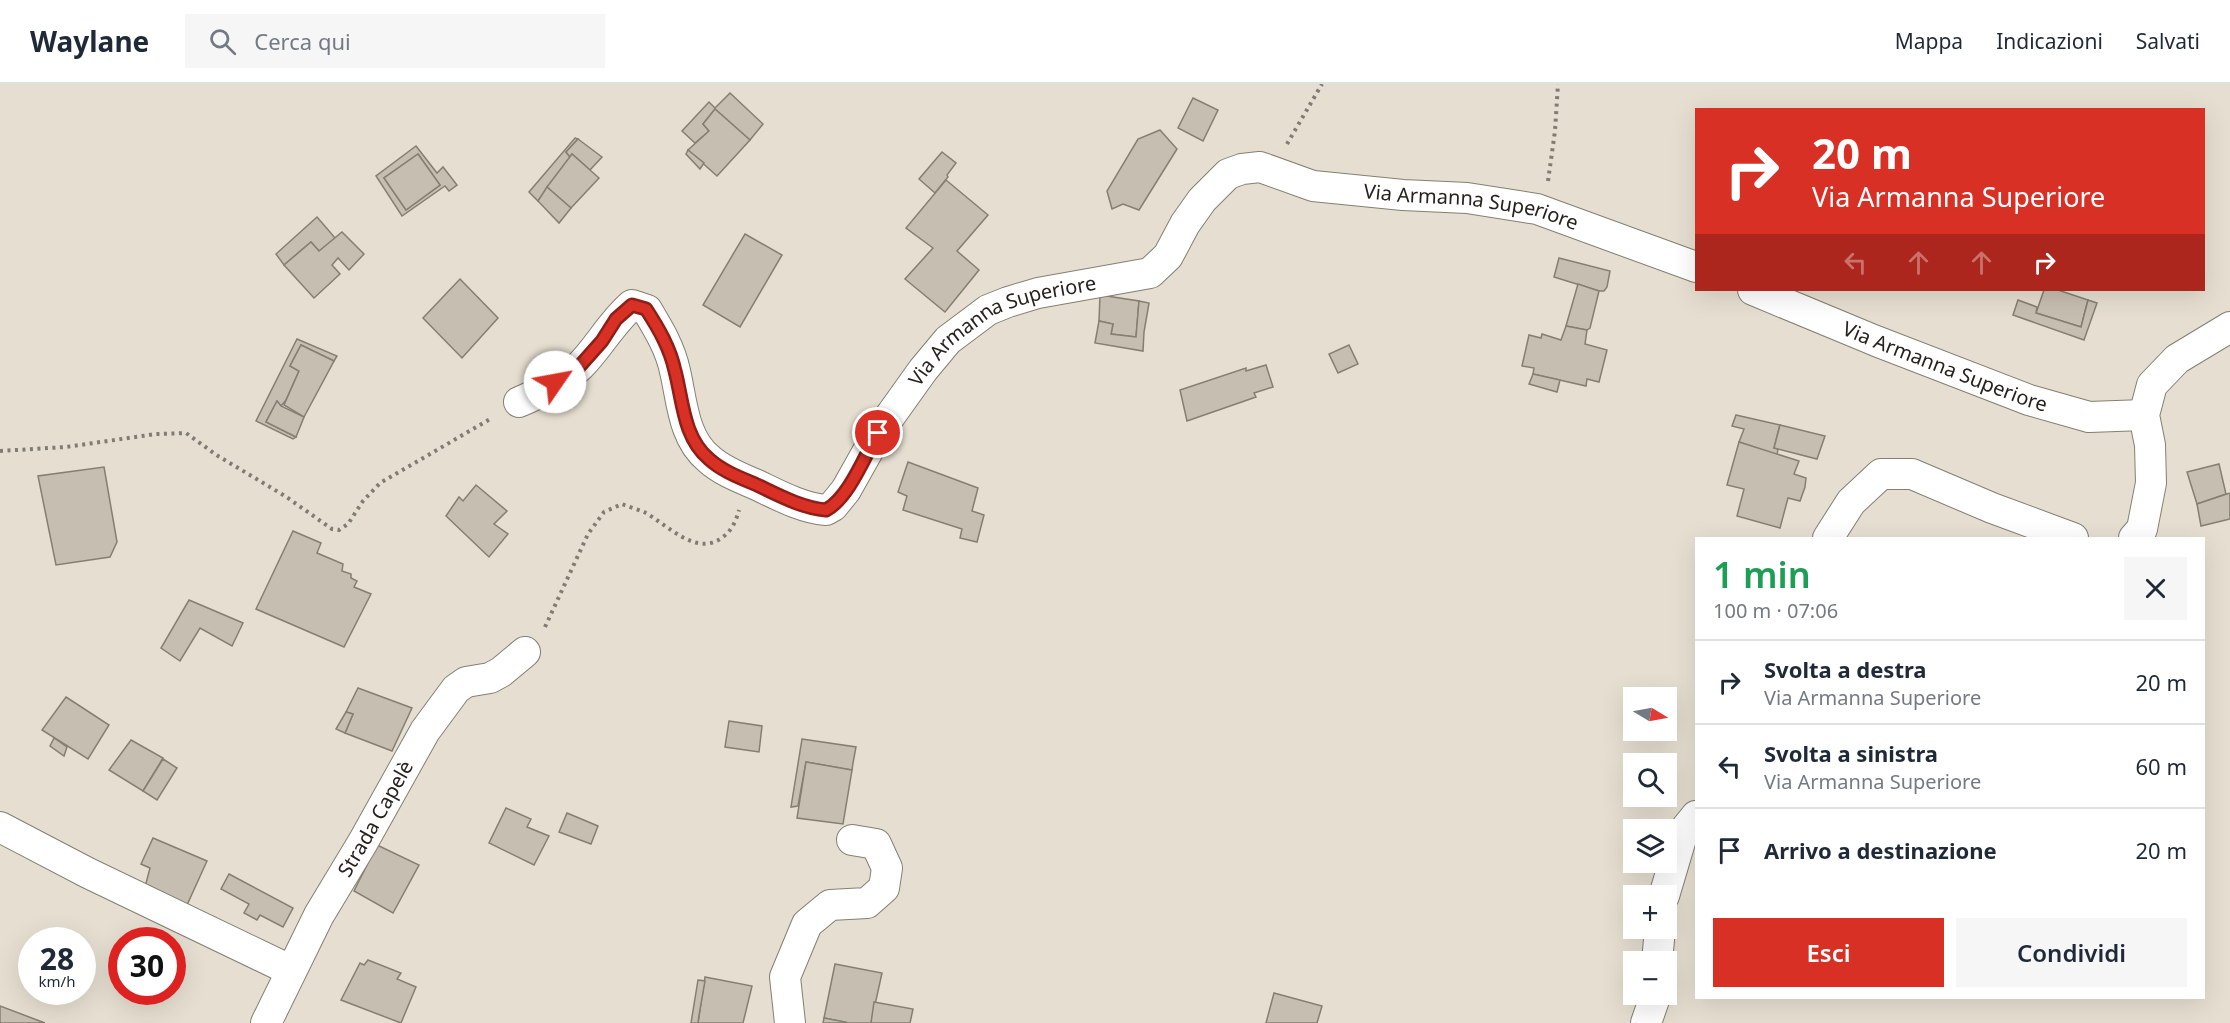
<!DOCTYPE html>
<html lang="it">
<meta charset="utf-8">
<style>
body{margin:0;font-family:"Noto Sans",sans-serif;background:#f6f6f7;color:#1f2937;height:100vh;display:flex;flex-direction:column;font-size:22px;white-space:nowrap}
*{box-sizing:border-box;margin:0}
p{font-size:20px;color:#747a83}
.icon{flex:none;width:33px;height:33px;fill:none;stroke:currentColor;stroke-width:2;stroke-linecap:round;stroke-linejoin:round}
.map{position:relative;flex:1;overflow:hidden}
.drawer{position:absolute;left:1695px;top:453px;width:510px;height:462px;display:flex;flex-direction:column;background:#fff;border-radius:0px;box-shadow:0 6px 24px #0002}
.drawer>*{flex:none}
.top-card{position:absolute;left:1695px;top:24px;width:510px;height:183px;border-radius:0px;box-shadow:0 6px 24px #0002;background:#d93025;color:#fff;overflow:hidden}
.needle{width:39px;rotate:100deg}
.buttons{position:absolute;left:1623px;top:603px;display:grid;gap:12px}
.buttons a{display:grid;place-items:center;width:54px;height:54px;border-radius:0px;background:#fff;box-shadow:0 6px 24px #0002;font-size:30px}
.speed{position:absolute;left:18px;top:843px;display:flex;gap:12px;font-size:30px;font-weight:700;text-align:center}
.speed>*{display:grid;place-content:center;width:78px;height:78px;border-radius:50%;background:#fff;box-shadow:0 6px 24px #0002;line-height:1}
.speed small{font-size:15px;font-weight:400}
.speed .limit{border:9px solid #d22;background:#fff;color:#111}
.pin{position:absolute;display:grid;place-items:center;width:51px;height:51px;color:#fff;margin:-26px;border:3px solid #fff;border-radius:50%;box-shadow:0 2px 6px #0007}
.me{position:absolute;width:66px;margin:-33px;rotate:57deg;stroke-linejoin:round;filter:drop-shadow(0 0 4px #0008)}
.turn{display:flex;align-items:center;gap:21px;height:126px;padding:0 18px;font-size:27px}
.turn .icon{width:78px;height:78px;stroke-width:2.5}
.turn b{display:block;font-size:42px;line-height:51px}
.lanes{display:flex;align-items:center;height:57px;padding:0 18px;background:#0003;justify-content:center;gap:30px;direction:ltr}
.lanes .off{opacity:.35}
.round{display:grid;place-items:center;flex:none;width:63px;height:63px;border-radius:0px;background:#f6f6f7}
.overview{display:flex;align-items:center;justify-content:space-between;height:102px;padding:0 18px}
h1{font-size:36px;font-weight:600;line-height:45px;color:#1e9e55}
.button{display:flex;gap:12px;margin-top:auto;padding:12px 18px}
.button a{flex:1;height:69px;border-radius:0px;background:#d93025;color:#fff;font-size:24px;font-weight:600;line-height:69px;text-align:center}
.button a+a{background:#f6f6f7;color:#1f2937}
ul{padding:0;list-style:none}
li{display:flex;align-items:center;gap:18px;height:84px;padding:0 18px;border-top:2px solid #e0e1e3}
li div{flex:1}
li b{display:block;font-size:22px}
li em{font-style:normal}
header{display:flex;align-items:center;gap:36px;box-sizing:border-box;height:84px;padding:0 30px;background:#fff;border-bottom:2px solid #e0e1e3}
header strong{font-size:28px}
nav{display:flex;gap:33px;margin-inline-start:auto;font-size:21px}
.search{width:420px;height:54px;background:#f6f6f7;display:flex;align-items:center;gap:15px;box-sizing:border-box;padding:0 21px;border-radius:0px;color:#747a83;font-size:22px}
.map>svg:first-child{display:block}
.building{fill:#c6bfb1;stroke:#847f72;stroke-width:1.5;fill-rule:evenodd}
.lines{fill:none;stroke-linecap:round;stroke-linejoin:round}
.minor-casing{stroke:#847f72;stroke-width:32}
.path{stroke:#817c73;stroke-width:4;stroke-dasharray:3 4.5;stroke-linecap:butt}
.minor{stroke:#fff;stroke-width:30}
.route-casing{stroke:#8d1f18;stroke-width:15}
.route{stroke:#d93025;stroke-width:10}
.labels{text-anchor:middle;stroke-width:4.5;stroke-linejoin:round;paint-order:stroke}
.street-label{font-size:20px;fill:#26231e;stroke:#f3edde}
</style>
<header>
<strong>Waylane</strong>
<div class="search"><svg class="icon" aria-label="search" viewBox="0 0 24 24"><circle cx="10" cy="10" r="6"/><path d="M15 15l6 6"/></svg>Cerca qui</div>
<nav><a>Mappa</a><a>Indicazioni</a><a>Salvati</a></nav>
</header>
<div class="map">
<svg width="2230" height="939" viewBox="0 0 2230 939">
<rect width="100%" height="100%" fill="#e6dfd1"/>
<!-- building -->
<g class="building">
<polygon points="730,9 763,40 750,56 715,25 703,40 709,47 695,59 682,47 709,18 715,24"/>
<polygon points="1193,14 1218,26 1203,57 1178,44"/>
<polygon points="715,25 750,56 717,92 688,66 709,47 703,40"/>
<polygon points="1160,46 1177,65 1139,126 1123,120 1112,125 1107,107 1138,55"/>
<polygon points="575,54 578,55 566,68 570,73 538,117 529,108"/>
<polygon points="578,55 602,73 590,86 572,70 570,73 566,68"/>
<path d="M 416,62 L 437,89 L 443,83 L 457,101 L 449,107 L 445,102 L 402,132 L 376,92 ZM 418,70 L 440,101 L 406,126 L 384,94 Z"/>
<polygon points="688,66 704,79 700,85 686,70"/>
<polygon points="942,68 956,79 947,91 948,93 935,109 919,95"/>
<polygon points="418,70 440,101 406,126 384,94"/>
<polygon points="572,70 599,94 571,124 547,103"/>
<polygon points="946,96 988,131 957,167 979,186 945,228 905,195 933,164 906,144"/>
<polygon points="547,103 571,124 559,139 538,117"/>
<polygon points="317,133 336,155 319,167 311,158 284,181 276,170"/>
<polygon points="342,148 364,170 349,186 338,174 332,181 340,190 314,214 284,181 311,158 319,167"/>
<polygon points="745,150 782,171 740,243 703,221"/>
<polygon points="1559,174 1610,187 1607,203 1604,207 1599,207 1554,193"/>
<polygon points="460,195 498,234 462,274 423,234"/>
<polygon points="1578,200 1599,207 1590,244 1587,246 1566,242"/>
<polygon points="2044,206 2058,206 2088,216 2081,243 2036,229"/>
<polygon points="1100,211 1139,217 1136,253 1111,250 1113,240 1099,237"/>
<polygon points="2018,216 2037,223 2036,229 2081,243 2088,216 2097,219 2084,256 2013,231"/>
<polygon points="1139,217 1149,219 1144,248 1143,267 1095,259 1099,237 1113,240 1111,250 1136,253"/>
<polygon points="1566,242 1587,246 1585,260 1607,266 1599,298 1587,295 1586,302 1533,290 1534,284 1522,282 1529,251 1541,254 1542,250 1561,256"/>
<polygon points="297,255 337,272 334,277 301,261 290,282 299,287 286,316 281,322 277,317 266,338 296,353 293,355 256,337"/>
<polygon points="301,261 334,277 304,333 284,321 299,287 290,282"/>
<polygon points="1349,261 1358,280 1338,289 1329,270"/>
<polygon points="1266,281 1273,303 1254,309 1256,313 1187,337 1180,306 1246,284 1246,287"/>
<polygon points="1533,290 1560,296 1557,308 1529,300"/>
<polygon points="277,317 281,322 304,333 296,353 266,338"/>
<polygon points="1736,331 1780,341 1774,364 1778,365 1777,371 1739,358 1744,345 1732,342"/>
<polygon points="1780,341 1825,352 1817,375 1774,364"/>
<polygon points="1739,358 1799,377 1794,390 1806,394 1805,403 1800,417 1788,414 1780,444 1737,432 1744,405 1727,401"/>
<polygon points="908,378 978,404 972,427 984,431 977,458 960,454 962,445 903,426 907,412 898,408"/>
<polygon points="2219,380 2226,410 2197,420 2187,388"/>
<polygon points="104,383 117,458 110,473 56,481 38,392"/>
<polygon points="476,401 507,427 494,440 508,450 489,473 446,432 459,413 463,417"/>
<polygon points="2230,409 2230,435 2201,442 2197,420"/>
<polygon points="293,447 321,459 317,469 343,480 342,487 351,490 351,494 357,497 354,503 371,510 344,563 256,525"/>
<polygon points="189,516 243,539 232,562 200,544 180,577 161,564"/>
<polygon points="358,604 412,624 392,667 345,649 353,630 346,628"/>
<polygon points="66,613 109,641 88,675 42,646"/>
<polygon points="346,628 353,630 345,649 336,645"/>
<polygon points="729,637 762,642 759,668 725,663"/>
<polygon points="54,654 67,663 64,672 50,662"/>
<polygon points="802,655 856,663 853,679 852,686 806,678 798,722 791,723"/>
<polygon points="131,656 163,674 143,707 109,686"/>
<polygon points="163,675 177,684 157,716 143,707"/>
<polygon points="806,678 852,686 843,740 797,734"/>
<polygon points="506,724 531,735 527,743 549,752 534,781 489,759"/>
<polygon points="567,729 598,742 591,760 559,748"/>
<polygon points="153,754 207,777 187,821 145,803 150,784 141,780"/>
<polygon points="377,761 419,781 393,829 354,807"/>
<polygon points="229,790 293,824 283,843 260,831 257,836 244,829 249,820 221,805"/>
<polygon points="368,876 401,889 397,895 416,903 401,939 341,916 360,879 364,881"/>
<polygon points="835,880 882,889 871,939 848,939 824,934"/>
<polygon points="705,893 752,902 743,939 698,939"/>
<polygon points="698,896 705,897 699,931 698,939 691,939"/>
<polygon points="1274,909 1322,922 1317,939 1266,939"/>
<polygon points="874,918 913,925 910,939 871,939"/>
<polygon points="0,922 45,939 0,939"/>
<polygon points="824,934 845,938 848,939 823,939"/>
</g>
<g class="lines">
<!-- minor casing -->
<g class="minor-casing">
<g id="minor">
<path id="s1" d="M 1753,206 L 1876,257 L 2029,316 L 2089,333 L 2144,331"/>
<path id="s2" d="M 519,318 C 536,311 567,295 580,282 C 599,263 611,239 632,221 L 647,226 C 659,246 670,264 675,287 C 682,317 683,354 709,375 C 722,387 741,394 757,401 C 778,411 802,424 826,426 L 833,422 L 846,406 L 878,349 L 923,286 L 948,256 L 988,226 L 1008,218 L 1038,209 L 1150,189 L 1168,172 L 1185,140 L 1202,116 L 1228,90 L 1242,85 L 1260,83 L 1313,102 L 1403,111 L 1467,114 L 1537,125 L 1696,183"/>
<polyline points="1828,454 1851,418 1881,390 1912,390 1992,424 2073,454"/>
<polyline points="2134,454 2142,445 2151,399 2150,361 2144,331 2152,301 2177,275 2230,243"/>
<polyline points="0,743 88,789 290,886"/>
<polyline points="1664,812 1683,748 1696,732"/>
<polyline points="1657,878 1660,844"/>
<path id="s3" d="M 266,939 L 319,831 L 363,758 L 425,647 L 456,605 L 466,598 L 490,594 L 501,588 L 525,568"/>
<polyline points="790,939 785,893 807,840 830,821 867,819 884,804 887,784 876,760 852,756"/>
<polyline points="1646,939 1656,910"/>
</g>
</g>
<!-- path -->
<g class="path">
<polyline points="1287,60 1322,0"/>
<polyline points="1548,97 1555,47 1558,0"/>
<polyline points="0,367 66,363 156,350 186,349 218,372 285,412 332,445 339,446 348,440 363,417 380,399 492,334"/>
<path d="M 545,543 L 588,450 L 604,428 L 622,420 C 629,423 637,425 644,428 C 667,440 696,474 723,453 C 732,446 736,437 739,426"/>
</g>
<!-- minor -->
<use href="#minor" class="minor"/>
</g>
<g class="lines">
<!-- route casing -->
<g class="route-casing">
<path id="route" d="M 555,298 L 578,284 L 602,257 L 616,235 L 632,221 L 646,225 C 659,245 670,264 675,287 C 683,317 683,353 709,375 C 722,387 741,394 757,401 C 778,411 802,424 826,426 C 849,414 865,371 878,349"/>
</g>
<!-- route -->
<use href="#route" class="route"/>
</g>
<g class="labels">
<!-- street labels -->
<g class="street-label">
<text dy="7" stroke="none"><textPath href="#s2" startOffset="1263">Via Armanna Superiore</textPath></text>
<text dy="7" stroke="none"><textPath href="#s2" startOffset="723">Via Armanna Superiore</textPath></text>
<text dy="7" stroke="none"><textPath href="#s1" startOffset="207">Via Armanna Superiore</textPath></text>
<text dy="7" stroke="none"><textPath href="#s3" startOffset="232">Strada Capelè</textPath></text>
</g>
</g>
</svg>
<div class="buttons">
<a><svg class="needle" viewBox="-14 -14 28 28"><path d="M0-13l5 13h-10z" fill="#e53935"/><path d="M0 13l5-13h-10z" fill="#747a83"/></svg></a>
<a><svg class="icon" aria-label="search" viewBox="0 0 24 24"><circle cx="10" cy="10" r="6"/><path d="M15 15l6 6"/></svg></a>
<a><svg class="icon" aria-label="layers" viewBox="0 0 24 24"><path d="M12 4l9 5-9 5-9-5zM3 14l9 5 9-5"/></svg></a>
<a>+</a>
<a>−</a>
</div>
<div class="speed"><div>28<small>km/h</small></div><div class="limit">30</div></div>
<div class="pin" style="left:878px;top:349px;background:#d93025"><svg class="icon" aria-label="arrive" viewBox="0 0 24 24"><path d="M6 21V4h12l-3 4 3 4H6"/></svg></div>
<svg class="me" style="left:555px;top:298px" viewBox="-20 -20 40 40"><circle r="19" fill="#fff"/><path d="M0-13L10 11 0 6-10 11z" fill="#d93025"/></svg>
<div class="top-card">
<div class="turn"><svg class="icon" aria-label="right" viewBox="0 0 24 24"><path d="M7 20v-9h11M14 6l5 5-5 5"/></svg><div><b>20 m</b>Via Armanna Superiore</div></div>
<div class="lanes"><svg class="icon off" aria-label="left" viewBox="0 0 24 24"><path d="M17 20v-9H6M10 6l-5 5 5 5"/></svg><svg class="icon off" aria-label="ahead" viewBox="0 0 24 24"><path d="M12 20V5M6 11l6-6 6 6"/></svg><svg class="icon off" aria-label="ahead" viewBox="0 0 24 24"><path d="M12 20V5M6 11l6-6 6 6"/></svg><svg class="icon" aria-label="right" viewBox="0 0 24 24"><path d="M7 20v-9h11M14 6l5 5-5 5"/></svg></div>
</div>
<section class="drawer">
<div class="overview"><div><h1>1 min</h1><p>100 m · 07:06</p></div><a class="round"><svg class="icon" aria-label="close" viewBox="0 0 24 24"><path d="M6 6l12 12M18 6L6 18"/></svg></a></div>
<ul>
<li><svg class="icon" aria-label="right" viewBox="0 0 24 24"><path d="M7 20v-9h11M14 6l5 5-5 5"/></svg><div><b>Svolta a destra</b><p>Via Armanna Superiore</p></div><em>20 m</em></li>
<li><svg class="icon" aria-label="left" viewBox="0 0 24 24"><path d="M17 20v-9H6M10 6l-5 5 5 5"/></svg><div><b>Svolta a sinistra</b><p>Via Armanna Superiore</p></div><em>60 m</em></li>
<li><svg class="icon" aria-label="arrive" viewBox="0 0 24 24"><path d="M6 21V4h12l-3 4 3 4H6"/></svg><div><b>Arrivo a destinazione</b></div><em>20 m</em></li>
</ul>
<div class="button"><a>Esci</a><a>Condividi</a></div>
</section>
</div>
